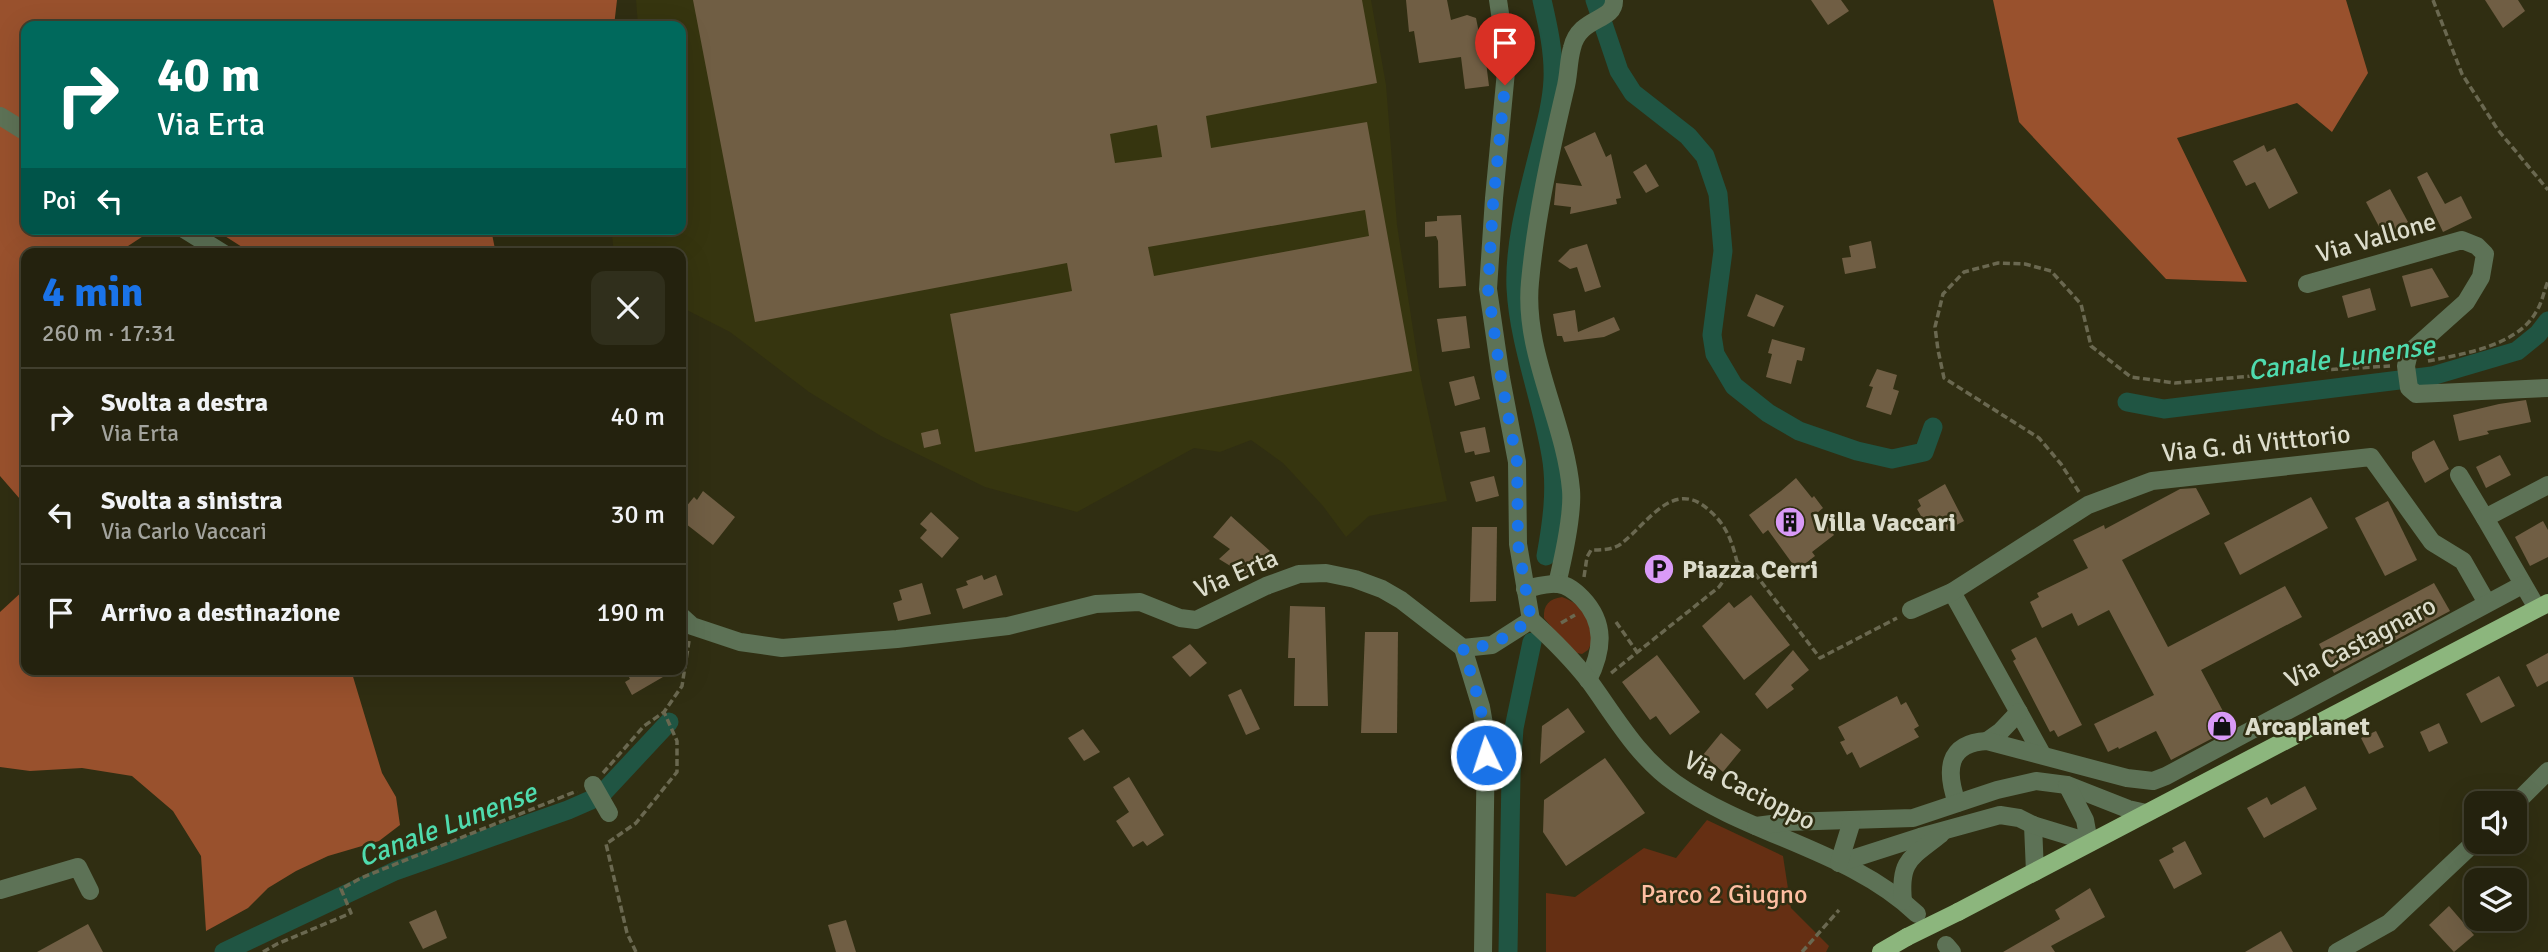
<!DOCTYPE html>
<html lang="it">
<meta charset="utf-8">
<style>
body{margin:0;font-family:Signika,sans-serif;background:#302f1c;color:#f1f3f6;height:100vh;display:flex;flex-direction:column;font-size:26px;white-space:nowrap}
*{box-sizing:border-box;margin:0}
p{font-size:23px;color:#a3a49e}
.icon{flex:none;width:38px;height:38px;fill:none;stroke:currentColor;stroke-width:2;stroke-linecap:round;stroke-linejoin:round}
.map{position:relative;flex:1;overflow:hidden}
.details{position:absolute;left:21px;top:248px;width:665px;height:427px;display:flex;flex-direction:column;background:#24220e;border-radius:14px;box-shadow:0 7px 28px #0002,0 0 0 2px #413f2e}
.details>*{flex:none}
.top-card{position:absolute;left:21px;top:21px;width:665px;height:214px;border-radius:14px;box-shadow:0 7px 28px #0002,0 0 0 2px #413f2e;background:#00695c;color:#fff;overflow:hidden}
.tools{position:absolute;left:2464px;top:791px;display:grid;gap:14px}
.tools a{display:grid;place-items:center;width:63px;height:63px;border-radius:14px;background:#24220e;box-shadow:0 7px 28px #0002,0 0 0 2px #413f2e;font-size:35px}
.pin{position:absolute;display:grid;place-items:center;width:60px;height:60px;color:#fff;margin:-72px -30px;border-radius:50% 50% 50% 0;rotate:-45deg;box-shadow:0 0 7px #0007}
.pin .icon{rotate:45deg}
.me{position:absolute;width:77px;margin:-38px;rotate:356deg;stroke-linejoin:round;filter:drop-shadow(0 0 5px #0008)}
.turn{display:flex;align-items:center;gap:24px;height:147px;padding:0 21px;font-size:32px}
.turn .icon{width:91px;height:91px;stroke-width:2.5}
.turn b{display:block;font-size:49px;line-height:60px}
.then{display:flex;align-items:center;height:66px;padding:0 21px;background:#0003;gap:14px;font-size:26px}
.round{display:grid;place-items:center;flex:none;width:74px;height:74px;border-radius:14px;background:#302f1c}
.head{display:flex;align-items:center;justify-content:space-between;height:119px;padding:0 21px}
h1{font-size:42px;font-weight:700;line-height:52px;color:#1a73e8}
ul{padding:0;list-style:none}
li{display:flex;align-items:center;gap:21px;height:98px;padding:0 21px;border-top:2px solid #413f2e}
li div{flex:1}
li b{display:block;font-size:26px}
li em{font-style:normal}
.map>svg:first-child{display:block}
.built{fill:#36350f}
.green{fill:#652f13}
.forest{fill:#99512d}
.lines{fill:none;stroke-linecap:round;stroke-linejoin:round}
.canal{stroke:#205543;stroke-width:19}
.building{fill:#705e44;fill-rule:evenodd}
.path{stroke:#6a6850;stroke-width:3.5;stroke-dasharray:7 3.5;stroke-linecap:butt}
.minor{stroke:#5d7256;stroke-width:18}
.major{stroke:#8cb67d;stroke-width:18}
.major-bridge{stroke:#8cb67d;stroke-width:18}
.route{stroke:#1a73e8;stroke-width:12;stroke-dasharray:0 21.6}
.labels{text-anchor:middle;stroke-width:5;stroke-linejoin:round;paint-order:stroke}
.street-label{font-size:26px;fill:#dcdccb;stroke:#302e12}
.poi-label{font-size:26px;font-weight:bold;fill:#dcdccb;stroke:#302e12;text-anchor:start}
.park-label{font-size:26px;fill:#febfa2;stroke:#302e12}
.water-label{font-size:28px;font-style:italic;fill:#4fdbae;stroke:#302e12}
</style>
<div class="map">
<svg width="2548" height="952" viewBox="0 0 2548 952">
<rect width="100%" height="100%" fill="#302e12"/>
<!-- built -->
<polygon class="built" points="636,0 1371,0 1386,85 1397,225 1420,375 1447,501 1369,516 1346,537 1323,506 1283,463 1251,440 1220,452 1194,448 1077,512 985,487 881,436 809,392 730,332 681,307 681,254 614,254 612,235 615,229 681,229 681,26 638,26"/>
<!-- green -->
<g class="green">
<path d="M 1562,597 C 1587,607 1586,615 1593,640 L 1588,650 L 1582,654 L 1572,652 L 1544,618 C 1543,605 1549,599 1562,597 Z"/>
<polygon points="1707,820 1783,856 1791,908 1829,946 1826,952 1546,952 1546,893 1575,897 1644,848 1676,858"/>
</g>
<!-- forest -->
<g class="forest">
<polygon points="0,0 617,0 614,26 26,26 26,229 154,229 125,248 125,254 26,254 26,506 0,476"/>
<polygon points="1993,0 2346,0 2368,73 2332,132 2297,103 2177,138 2247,282 2166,279 2019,122"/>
<polygon points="210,229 491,229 496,254 253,254 217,231"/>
<polygon points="26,588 26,670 351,670 382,773 396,797 400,825 379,841 328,856 296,871 268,888 248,908 206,931 201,856 173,811 132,776 82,768 30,771 0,767 0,612"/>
</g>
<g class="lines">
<!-- canal -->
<g class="canal">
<path d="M 1542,0 C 1548,26 1554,52 1553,79 C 1552,102 1546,124 1540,147 C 1529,192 1514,241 1516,288 C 1519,345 1542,400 1551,455 C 1557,488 1552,523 1546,556"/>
<polyline points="1595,0 1619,71 1633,93 1688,136 1705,156 1718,194 1723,251 1712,335 1715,354 1734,386 1768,413 1799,431 1857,451 1892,459 1924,452 1933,427"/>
<polyline points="2127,402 2164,409 2432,376 2517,351 2538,334 2548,321"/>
<polyline points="224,952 395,871 568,810 600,796 669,722"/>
<polyline points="1508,952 1511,774 1514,728 1532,642"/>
</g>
</g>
<!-- building -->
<g class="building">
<path d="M 693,0 L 1362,0 L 1377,83 L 1206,116 L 1211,148 L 1367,122 L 1412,371 L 975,452 L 950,314 L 1072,291 L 1067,263 L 755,322 ZM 1157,125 L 1162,157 L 1115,163 L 1110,134 ZM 1365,210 L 1369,236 L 1154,276 L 1148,247 Z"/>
<polygon points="1406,0 1447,0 1451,20 1467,15 1476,18 1480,38 1483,38 1489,86 1465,89 1461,57 1419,63 1414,31 1409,32"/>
<polygon points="1811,0 1841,0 1849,11 1828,25"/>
<polygon points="2485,0 2518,0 2525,11 2503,28"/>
<polygon points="1595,132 1606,157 1611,154 1621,198 1616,199 1617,204 1570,214 1571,207 1554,205 1556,183 1582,186 1564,147"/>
<polygon points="2264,145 2267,152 2275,148 2298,193 2269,209 2255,182 2246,186 2233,161"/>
<polygon points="1646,164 1659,186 1646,193 1633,172"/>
<polygon points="2427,172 2445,204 2461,196 2472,218 2443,232 2417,177"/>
<polygon points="2390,189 2408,222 2384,236 2366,202"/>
<polygon points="1461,215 1466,286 1439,288 1438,241 1436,236 1425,237 1425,222 1437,221 1437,216"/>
<polygon points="1871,241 1876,268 1845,274 1842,258 1851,257 1849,246"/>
<polygon points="1587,244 1601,287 1585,292 1577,267 1570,269 1558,261 1570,249"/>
<polygon points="2432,268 2449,297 2411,307 2402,276"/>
<polygon points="2370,288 2376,310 2348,318 2342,296"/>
<polygon points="1756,294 1784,306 1774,327 1747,316"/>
<polygon points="1575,310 1578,332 1614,317 1620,330 1604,337 1564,342 1562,336 1557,336 1553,314"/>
<polygon points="1466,316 1470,348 1442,352 1437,319"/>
<polygon points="1772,339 1805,348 1802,361 1797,360 1791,384 1766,377 1772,354 1768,353"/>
<polygon points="1877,369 1897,375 1893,389 1899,391 1891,415 1866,407 1873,387 1869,386"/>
<polygon points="1474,376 1480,399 1455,406 1449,382"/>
<polygon points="2526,400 2531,422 2487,431 2489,434 2459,441 2453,415 2499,404"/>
<polygon points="1485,427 1490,452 1475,455 1474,451 1465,453 1460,432"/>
<polygon points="938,429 941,444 924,448 921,433"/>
<polygon points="2434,440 2449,469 2425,483 2412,458 2412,452"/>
<polygon points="2500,455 2511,475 2486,488 2476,467"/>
<polygon points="1494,476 1499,496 1476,502 1470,482"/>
<polygon points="1796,478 1812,498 1814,496 1823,508 1817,513 1834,535 1812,552 1815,556 1797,570 1768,530 1763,534 1749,515 1781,491"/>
<polygon points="1945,484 1964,521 1947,530 1940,517 1926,525 1917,509 1921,506 1918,500"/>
<polygon points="2196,488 2210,514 2122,560 2168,647 2285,586 2302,617 2201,670 2232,728 2171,760 2156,731 2119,749 2118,747 2108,752 2094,724 2154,695 2109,610 2078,626 2072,613 2042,628 2030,602 2039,597 2037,593 2088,568 2073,540 2104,525 2105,529 2180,489"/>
<polygon points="703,491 735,517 713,545 681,520 681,513 694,497 697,500"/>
<polygon points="2311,497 2328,528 2240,575 2224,543"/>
<polygon points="2388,501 2417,560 2385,576 2355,518"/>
<polygon points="931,512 959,538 942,558 920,538 927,530 920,524"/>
<polygon points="1231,516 1270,551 1245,575 1219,559 1230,549 1213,537"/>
<polygon points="2543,521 2548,530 2548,557 2530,566 2515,537"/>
<polygon points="1472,527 1497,527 1496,601 1470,602"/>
<polygon points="982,575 984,580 996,575 1003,595 963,609 956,589 968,585 966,581"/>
<polygon points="922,583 931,614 898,621 893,603 902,600 899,590"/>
<polygon points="2434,583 2450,611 2334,673 2319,644"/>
<polygon points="1751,595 1790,645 1744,680 1702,626 1729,602 1734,608"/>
<polygon points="1290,606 1325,607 1328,706 1294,706 1295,658 1288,658"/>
<polygon points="1365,632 1398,632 1397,733 1361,733"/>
<polygon points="2036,637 2082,725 2058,737 2054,730 2050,732 2013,661 2016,659 2011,650"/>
<polygon points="1190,644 1207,663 1190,677 1172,657"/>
<polygon points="1793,650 1809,670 1791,685 1794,689 1767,709 1755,694"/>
<polygon points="2548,653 2548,681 2537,687 2526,665"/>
<polygon points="1657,655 1700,712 1670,735 1656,716 1650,720 1622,682"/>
<polygon points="625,670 675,670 632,695 625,682 630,679"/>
<polygon points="2499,676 2515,706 2481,723 2466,694"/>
<polygon points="1241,689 1260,729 1246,735 1228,695"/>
<polygon points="1897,696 1901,705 1906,702 1919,726 1914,729 1919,737 1860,768 1852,752 1847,755 1840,742 1845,740 1838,727"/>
<polygon points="1568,708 1585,732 1540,764 1542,726"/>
<polygon points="2439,723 2448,743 2429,752 2420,732"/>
<polygon points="1083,729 1100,752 1084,761 1068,738"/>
<polygon points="2376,731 2384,747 2369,754 2361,738"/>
<polygon points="1721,733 1741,750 1723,772 1703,755"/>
<polygon points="1605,758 1645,813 1566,866 1543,832 1544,800"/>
<polygon points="1129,777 1164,835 1147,846 1143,841 1133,847 1116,821 1129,812 1113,787"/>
<polygon points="2305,786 2317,809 2264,838 2247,808 2267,797 2271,805"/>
<polygon points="2185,841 2202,874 2174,889 2159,860 2174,852 2172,848"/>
<polygon points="2090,888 2105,917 2051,946 2055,952 2003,952 2060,919 2055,910"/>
<polygon points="2449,906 2474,935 2454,952 2429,925"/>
<polygon points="436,910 447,938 423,949 409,922"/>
<polygon points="846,920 856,952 836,952 828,925"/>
<polygon points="88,924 103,952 37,952"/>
<polygon points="2281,931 2293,952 2245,952"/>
</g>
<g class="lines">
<!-- path -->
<g class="path">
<polyline points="2433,0 2462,74 2498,130 2548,190"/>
<path d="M 2428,361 C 2463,354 2517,346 2536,312 C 2542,303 2544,291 2548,281"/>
<polyline points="2079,492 2061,464 2039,438 1944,378 1938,350 1935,327 1943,294 1964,272 1998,263 2025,264 2051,271 2081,304 2091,346 2131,377 2175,383 2306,371 2390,366"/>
<polyline points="1737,562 1756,575 1820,658 1897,618"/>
<path d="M 1584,577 L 1587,557 L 1591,550 C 1602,550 1614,550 1622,543 C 1649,522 1674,477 1710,511 C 1726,525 1732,541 1737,562 L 1719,587 L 1610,674"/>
<polyline points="1616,622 1637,652"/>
<polyline points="1561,623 1575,615"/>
<polyline points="603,773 644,726 664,712 682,686 689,641"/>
<polyline points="263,952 277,944 351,913 341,889 361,878 577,791"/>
<polyline points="636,952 627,933 606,844 636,823 677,772 677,741 664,712"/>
<polyline points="1802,952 1839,910"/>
</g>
<!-- minor -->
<g class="minor">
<polyline points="1498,0 1507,61 1494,198 1488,289 1501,378 1517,462 1518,544 1531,620"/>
<polyline points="0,116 26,132"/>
<polyline points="184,229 224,254"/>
<polyline points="2307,284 2462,240 2477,246 2485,254 2481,277 2466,302 2409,353 2406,366 2409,388 2416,394 2548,388"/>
<polyline points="2459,475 2485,518"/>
<path d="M 1557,584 C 1563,559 1573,514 1571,490 C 1565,420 1523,353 1530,282 C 1536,217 1550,154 1565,90 C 1569,76 1568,62 1572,48 C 1579,16 1615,22 1614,0"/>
<path d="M 1525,589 C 1535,587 1548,583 1558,584 C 1568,585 1575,591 1582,598 C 1606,623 1603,650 1588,680"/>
<polyline points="1952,592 2042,754"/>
<polyline points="2537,608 2485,518 2548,485"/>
<polyline points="1911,610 1952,592 2088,505 2152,481 2371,457 2432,542 2463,561 2487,603"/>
<path d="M 681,616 L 692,626 L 740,642 L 782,648 L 897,639 L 1008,626 L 1096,604 L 1140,602 L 1180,618 L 1196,620 L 1266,586 L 1299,574 L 1326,573 L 1355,579 L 1382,589 L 1401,600 L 1463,648 L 1492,645 L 1531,620 C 1552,639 1573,660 1590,682 C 1616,718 1638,757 1675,783 C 1750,836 1850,850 1917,914"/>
<polyline points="1463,648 1481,707 1486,735 1483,952"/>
<polyline points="1987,741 2001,731 2019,712"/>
<polyline points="593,785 609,813"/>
<path d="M 1957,803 C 1946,772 1946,743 1987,741 L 2127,778 L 2153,781 L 2166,776 L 2522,585"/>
<polyline points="2515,804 2548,771"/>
<polyline points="2033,825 2035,872"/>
<polyline points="1756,826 1786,822 1913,818 1997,790 2036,781 2067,785 2128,809 2146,813"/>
<polyline points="1839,863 1920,837 2000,815 2019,818 2033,825 2089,842 2085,820 2067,785"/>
<polyline points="1839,863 1852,821"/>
<polyline points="0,890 78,867 90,891"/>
<path d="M 1903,901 C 1899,860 1911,858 1941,834"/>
<polyline points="1946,945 1952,952"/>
<polyline points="2337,952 2389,923 2476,841"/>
</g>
<!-- major -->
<g class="major">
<polyline points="1958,912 2548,603"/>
<polyline points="1881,952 1907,937"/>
</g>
<!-- major-bridge -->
<polyline class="major-bridge" points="1907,937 1958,912"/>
</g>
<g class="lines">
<!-- route -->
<path class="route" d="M 1486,755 C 1486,717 1474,684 1463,648 L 1492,645 L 1531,620 L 1518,544 L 1517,462 L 1501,378 L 1488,289 L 1493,204 L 1505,85"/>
</g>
<!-- icons -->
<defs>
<g id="building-disc" transform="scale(1.575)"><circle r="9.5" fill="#d99af7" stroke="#302e12"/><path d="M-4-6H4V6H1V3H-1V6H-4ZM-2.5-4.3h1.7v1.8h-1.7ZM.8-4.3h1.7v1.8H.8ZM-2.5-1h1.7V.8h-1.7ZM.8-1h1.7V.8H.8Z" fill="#111"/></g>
<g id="parking-disc" transform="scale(1.575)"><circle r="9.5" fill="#d99af7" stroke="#302e12"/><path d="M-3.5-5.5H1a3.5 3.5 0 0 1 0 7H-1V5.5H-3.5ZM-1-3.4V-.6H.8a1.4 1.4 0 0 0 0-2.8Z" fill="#111"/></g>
<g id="shop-disc" transform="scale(1.575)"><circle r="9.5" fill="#d99af7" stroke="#302e12"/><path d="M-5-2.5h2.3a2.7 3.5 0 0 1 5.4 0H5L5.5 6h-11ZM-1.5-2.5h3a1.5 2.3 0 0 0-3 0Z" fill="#111"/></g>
</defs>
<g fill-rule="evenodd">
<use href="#building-disc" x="1790" y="522"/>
<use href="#parking-disc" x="1659" y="569"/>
<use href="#shop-disc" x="2222" y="726"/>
</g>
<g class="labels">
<!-- street labels -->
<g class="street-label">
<text transform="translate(2376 237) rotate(-16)" y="9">Via Vallone</text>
<text transform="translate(2256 443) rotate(-6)" y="9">Via G. di Vitttorio</text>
<text transform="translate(1236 573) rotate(-23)" y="9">Via Erta</text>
<text transform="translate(2360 642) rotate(-28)" y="9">Via Castagnaro</text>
<text transform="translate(1750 790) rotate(27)" y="9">Via Cacioppo</text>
</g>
<!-- poi labels -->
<g class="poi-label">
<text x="1813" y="531">Villa Vaccari</text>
<text x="1682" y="578">Piazza Cerri</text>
<text x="2245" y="735">Arcaplanet</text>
</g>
<!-- park labels -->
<g class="park-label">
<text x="1724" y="903">Parco 2 Giugno</text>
</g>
<!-- water labels -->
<g class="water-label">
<text transform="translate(2341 357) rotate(-8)" y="10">Canale Lunense</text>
<text transform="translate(447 824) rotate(-21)" y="10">Canale Lunense</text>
</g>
</g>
</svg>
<div class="tools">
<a><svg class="icon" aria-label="sound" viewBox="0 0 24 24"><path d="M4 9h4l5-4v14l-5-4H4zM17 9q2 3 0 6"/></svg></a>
<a><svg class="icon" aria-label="layers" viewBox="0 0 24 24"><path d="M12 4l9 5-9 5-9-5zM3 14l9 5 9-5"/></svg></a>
</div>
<div class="pin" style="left:1505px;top:85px;background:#d93025"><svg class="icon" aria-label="arrive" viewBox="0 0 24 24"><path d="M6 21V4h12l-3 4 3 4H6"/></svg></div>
<svg class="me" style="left:1486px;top:755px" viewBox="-20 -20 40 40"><circle r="17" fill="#1a73e8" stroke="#fff" stroke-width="3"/><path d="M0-11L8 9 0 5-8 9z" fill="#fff"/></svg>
<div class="top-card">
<div class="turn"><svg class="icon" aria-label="right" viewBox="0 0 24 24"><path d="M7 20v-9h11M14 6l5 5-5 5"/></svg><div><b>40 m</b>Via Erta</div></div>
<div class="then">Poi<svg class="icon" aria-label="left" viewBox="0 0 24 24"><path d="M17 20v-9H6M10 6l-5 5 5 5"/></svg></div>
</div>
<section class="details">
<div class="head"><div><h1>4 min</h1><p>260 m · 17:31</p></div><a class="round"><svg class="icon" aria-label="close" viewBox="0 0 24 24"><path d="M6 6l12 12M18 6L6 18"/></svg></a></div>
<ul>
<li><svg class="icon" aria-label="right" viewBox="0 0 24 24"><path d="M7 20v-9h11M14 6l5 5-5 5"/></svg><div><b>Svolta a destra</b><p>Via Erta</p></div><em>40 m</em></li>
<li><svg class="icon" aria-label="left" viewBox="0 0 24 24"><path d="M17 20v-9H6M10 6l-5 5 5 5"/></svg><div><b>Svolta a sinistra</b><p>Via Carlo Vaccari</p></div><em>30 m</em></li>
<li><svg class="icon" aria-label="arrive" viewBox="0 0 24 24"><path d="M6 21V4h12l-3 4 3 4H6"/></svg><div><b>Arrivo a destinazione</b></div><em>190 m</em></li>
</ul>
</section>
</div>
